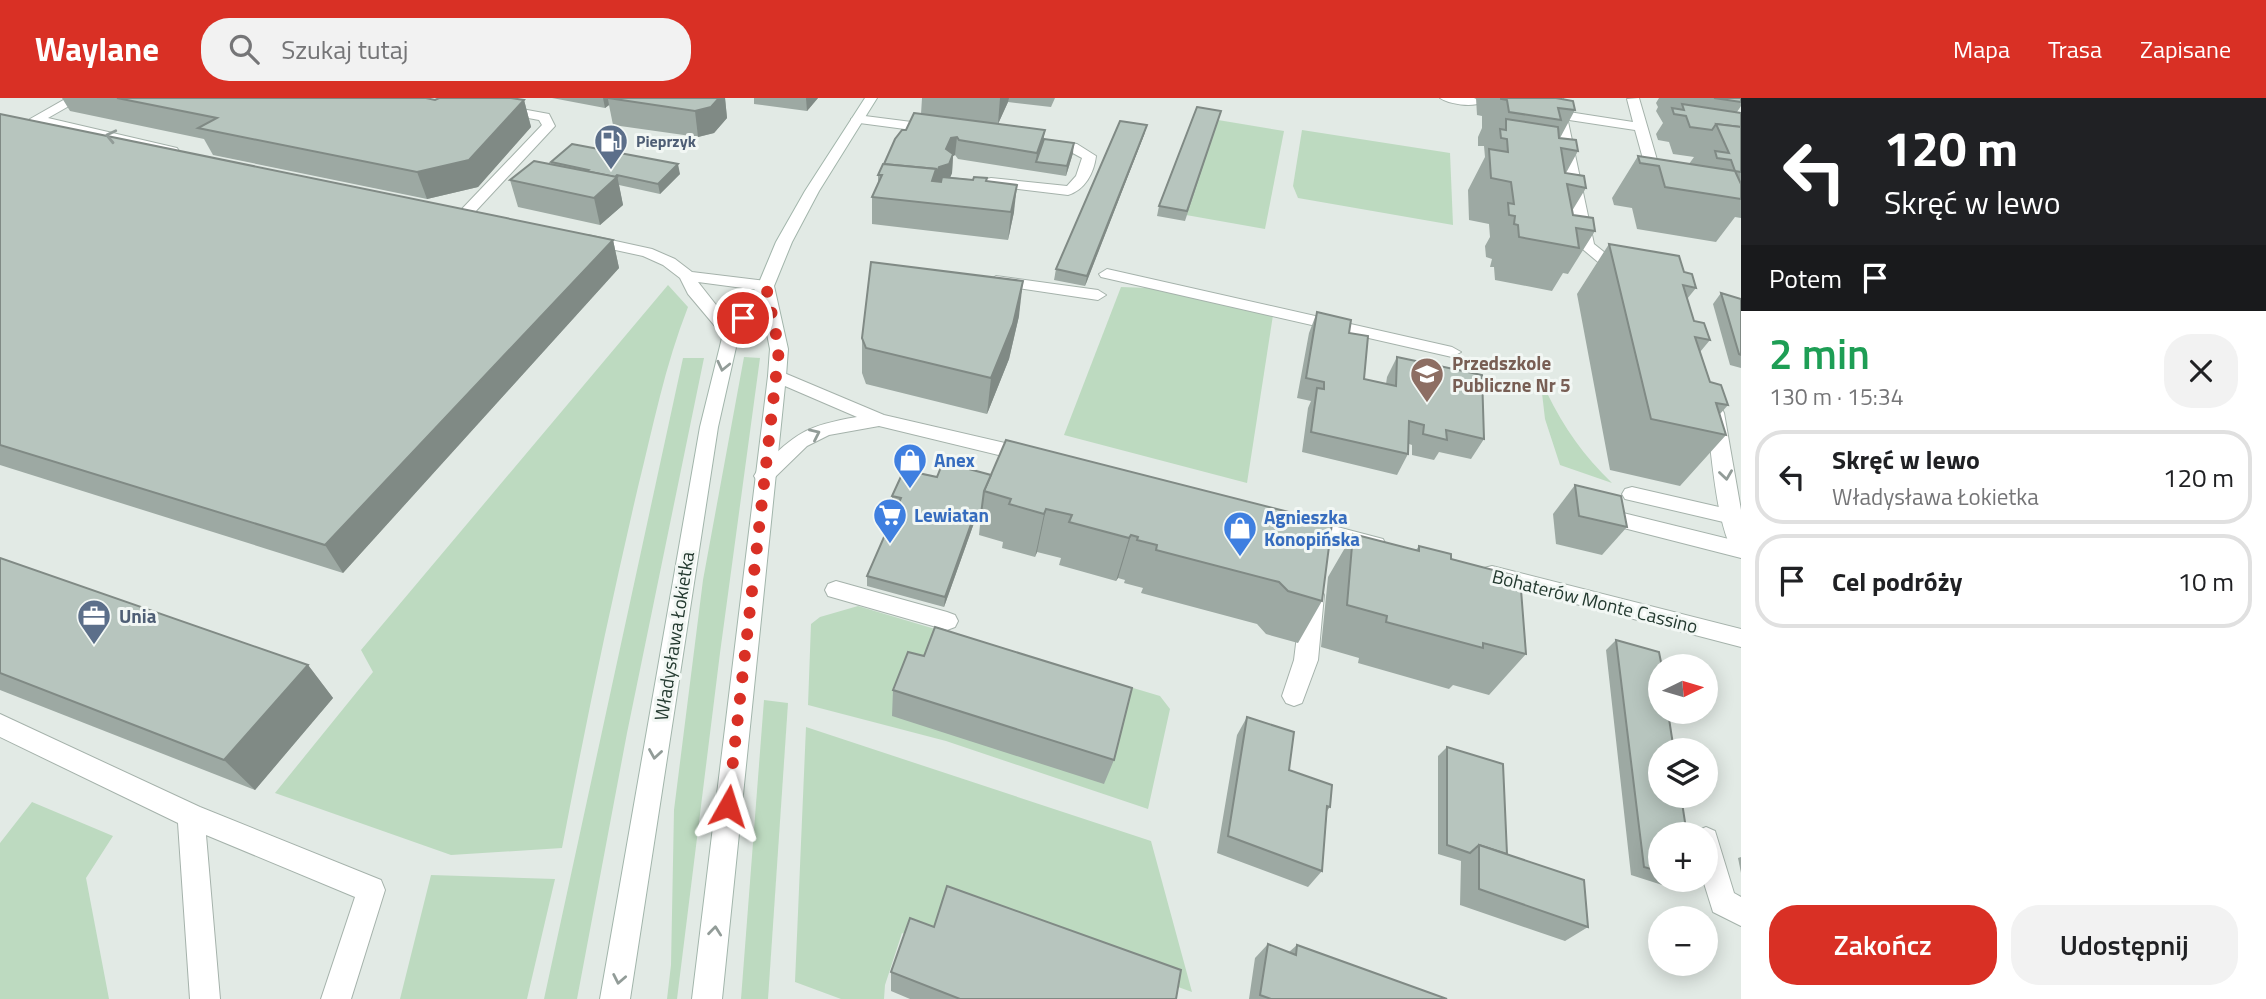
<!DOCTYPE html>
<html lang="pl">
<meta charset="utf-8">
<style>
body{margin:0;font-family:"Titillium Web",sans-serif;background:#f2f2f2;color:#202124;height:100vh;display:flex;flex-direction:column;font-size:26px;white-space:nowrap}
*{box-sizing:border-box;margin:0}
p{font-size:23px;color:#757577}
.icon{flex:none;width:38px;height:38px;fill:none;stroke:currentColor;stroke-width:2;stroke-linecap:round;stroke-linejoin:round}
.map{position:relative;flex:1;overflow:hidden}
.drawer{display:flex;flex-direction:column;background:#fff;width:525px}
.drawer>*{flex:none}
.guide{background:#202124;color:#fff;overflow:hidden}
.needle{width:46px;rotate:85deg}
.tools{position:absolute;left:1648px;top:556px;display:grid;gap:14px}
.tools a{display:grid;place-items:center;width:70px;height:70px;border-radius:50%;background:#fff;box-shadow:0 4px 18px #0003;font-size:35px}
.pin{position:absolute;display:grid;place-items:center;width:60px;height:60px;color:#fff;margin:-30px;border:4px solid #fff;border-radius:50%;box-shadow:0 2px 7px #0007}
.me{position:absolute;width:77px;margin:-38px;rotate:6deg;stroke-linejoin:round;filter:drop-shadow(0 0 5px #0008)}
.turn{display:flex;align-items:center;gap:24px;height:147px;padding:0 28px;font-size:32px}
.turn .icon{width:91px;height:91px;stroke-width:2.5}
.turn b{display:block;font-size:49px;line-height:60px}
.then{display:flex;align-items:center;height:66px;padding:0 28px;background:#0003;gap:14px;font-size:26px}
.round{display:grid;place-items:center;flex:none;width:74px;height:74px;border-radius:28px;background:#f2f2f2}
.summary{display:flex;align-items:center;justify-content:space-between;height:119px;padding:0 28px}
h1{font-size:42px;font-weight:600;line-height:52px;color:#1e9e55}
.cta{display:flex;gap:14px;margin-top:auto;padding:14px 28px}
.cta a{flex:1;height:80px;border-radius:28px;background:#d93025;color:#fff;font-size:28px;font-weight:600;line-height:80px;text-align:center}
.cta a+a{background:#f2f2f2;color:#202124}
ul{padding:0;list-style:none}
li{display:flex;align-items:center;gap:21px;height:94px;margin:0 14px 10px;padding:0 14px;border:4px solid #e0e0e0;border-radius:28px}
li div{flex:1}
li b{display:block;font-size:26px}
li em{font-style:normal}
header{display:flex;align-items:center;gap:42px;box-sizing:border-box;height:98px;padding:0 35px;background:#d93025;color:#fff}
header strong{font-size:33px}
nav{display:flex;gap:38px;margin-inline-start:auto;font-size:24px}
.search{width:490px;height:63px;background:#f2f2f2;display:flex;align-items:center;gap:18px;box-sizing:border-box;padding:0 24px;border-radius:28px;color:#757577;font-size:26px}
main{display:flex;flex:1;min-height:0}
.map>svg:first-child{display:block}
.green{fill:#bddac0}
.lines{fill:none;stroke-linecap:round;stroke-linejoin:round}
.lane-casing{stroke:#a5b2ab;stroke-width:2}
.street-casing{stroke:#a5b2ab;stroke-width:2}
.secondary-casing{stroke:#a2b5ab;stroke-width:2}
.lane{fill:#fff;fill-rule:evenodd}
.street{fill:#fff;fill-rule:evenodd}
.secondary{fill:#fff;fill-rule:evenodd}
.wall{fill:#9da9a3}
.shaded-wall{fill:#808a85}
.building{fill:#b7c5be;stroke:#808a85;stroke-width:2}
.oneway{stroke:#929c98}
.route{stroke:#d93025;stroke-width:12;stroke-dasharray:0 21.6}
.labels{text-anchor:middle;stroke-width:6;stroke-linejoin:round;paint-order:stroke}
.far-service-label{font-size:16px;font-weight:bold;fill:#4e5e75;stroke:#f2f7f4;text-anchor:start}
.education-label{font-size:19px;font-weight:bold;fill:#785e54;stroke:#f2f7f4;text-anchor:start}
.shop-label{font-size:19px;font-weight:bold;fill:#366cbe;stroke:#f2f7f4;text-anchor:start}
.street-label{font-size:19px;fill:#243a30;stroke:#f2f7f4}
.service-label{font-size:19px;font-weight:bold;fill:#4e5e75;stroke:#f2f7f4;text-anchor:start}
</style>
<header>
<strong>Waylane</strong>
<div class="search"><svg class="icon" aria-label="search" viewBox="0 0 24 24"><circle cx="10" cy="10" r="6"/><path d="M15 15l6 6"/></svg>Szukaj tutaj</div>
<nav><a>Mapa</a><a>Trasa</a><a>Zapisane</a></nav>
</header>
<main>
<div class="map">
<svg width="1741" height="901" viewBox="0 0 1741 901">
<rect width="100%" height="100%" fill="#e2eae5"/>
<!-- green -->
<g class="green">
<polygon points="1218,22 1284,33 1265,131 1186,117"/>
<polygon points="1302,32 1450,55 1453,127 1298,100 1293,88"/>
<path d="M 668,187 L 688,209 C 665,267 653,329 638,389 C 610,509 585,629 562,750 L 451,757 L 275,695 L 373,574 L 361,552 Z"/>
<polygon points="1121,189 1148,190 1273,217 1247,385 1064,337"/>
<polygon points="744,259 760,260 720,555 677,901 667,901 671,867 674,712 703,482"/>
<polygon points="683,260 704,260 627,635 577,901 544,901"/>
<path d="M 1542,295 L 1547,295 C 1564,330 1584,358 1612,385 L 1560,367 L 1545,321 Z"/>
<polygon points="858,508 1160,598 1170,611 1148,711 946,643 808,607 811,526 820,519"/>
<polygon points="764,602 788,605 768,901 741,901"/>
<polygon points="806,629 1151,743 1192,894 943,804 929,845 902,835 885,887 884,901 841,901 795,884"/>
<polygon points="32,704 113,738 86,780 109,901 0,901 0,745"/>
<polygon points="431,777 555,781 527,901 400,901"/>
</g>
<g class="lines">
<!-- lane casing -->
<g class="lane-casing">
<g id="lane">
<polygon points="67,0 83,0 48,20 177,50 179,53 172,57 31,24 30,21"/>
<path d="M 1440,0 L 1474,0 L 1482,4 C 1473,10 1449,6 1440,0 Z"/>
<polygon points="1639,0 1664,86 1657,90 1650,86 1635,32 1543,18 1537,14 1543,10 1633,24 1627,1"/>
<polygon points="500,7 549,16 555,28 474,115 489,118 491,121 489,124 459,120 457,117 459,114 542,27 539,22 496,14 494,11"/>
<polygon points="857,17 935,27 942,31 935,35 852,24 851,21"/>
<path d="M 1047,42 L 1077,46 L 1096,58 C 1094,75 1085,92 1068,97 L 986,87 L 986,81 L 991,80 L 1067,88 L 1076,78 L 1082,60 L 1069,53 L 1042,49 L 1040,46 Z"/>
<polygon points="588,137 652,151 675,161 692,174 766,183 774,188 766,193 698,184 739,236 737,240 725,240 688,196 680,180 663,167 643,158 583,145 580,142"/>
<polygon points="1107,171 1452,249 1461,254 1452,259 1101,179 1099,176"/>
<polygon points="996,178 1098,192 1106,197 1098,202 990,186 988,183"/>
<polygon points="1632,389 1732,412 1739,414 1741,421 1732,426 1625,401 1622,396 1625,391"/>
<polygon points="1615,413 1741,444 1741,460 1608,426 1605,421 1608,416"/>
<polygon points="836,483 947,514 955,517 958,523 955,529 947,532 828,498 825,492 828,486"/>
<polygon points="1313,488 1321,491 1324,497 1318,562 1302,605 1294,608 1286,605 1282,598 1294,562 1302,497 1305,491"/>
<polygon points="0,616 200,709 381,782 385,792 351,901 321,901 355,799 206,737 220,901 190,901 178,725 0,639"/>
<polygon points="1706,729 1715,733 1734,795 1741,799 1741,828 1713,814 1703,782 1706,782 1706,737 1695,737 1697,733"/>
</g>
</g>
<!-- street casing -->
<g class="street-casing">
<g id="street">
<polygon points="1551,0 1563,0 1594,146 1629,174 1631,177 1629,180 1617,180 1579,148"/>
<path d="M 777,272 L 884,317 L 1027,350 L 1034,352 L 1037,357 L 1034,362 L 1027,364 L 879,328 L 829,337 L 807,348 L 771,383 L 757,383 L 754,378 L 757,373 C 796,336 803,328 857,319 L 771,282 L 768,278 Z"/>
<path d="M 1715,309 L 1722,311 L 1724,315 L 1741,412 L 1741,458 L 1734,456 C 1715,422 1712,354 1706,315 L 1708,311 Z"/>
<polygon points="1303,420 1383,441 1386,447 1383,453 1376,455 1296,433 1293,428 1296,423"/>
<polygon points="1492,468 1741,531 1741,549 1484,482 1481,476 1484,470"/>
</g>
</g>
<!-- secondary casing -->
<g class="secondary-casing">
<polygon id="secondary" points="865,0 877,0 819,93 792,144 774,188 788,251 786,278 722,901 692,901 768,278 770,251 761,206 739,236 718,329 630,901 600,901 700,329 723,236 758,187 776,144 805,93"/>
</g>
<!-- lane -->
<use href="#lane" class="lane"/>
<!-- street -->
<use href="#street" class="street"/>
<!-- secondary -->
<use href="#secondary" class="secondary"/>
</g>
<!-- wall -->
<g class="wall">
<polygon points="62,0 426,0 435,2 524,2 531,29 478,89 427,101 213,57 204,41 70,13"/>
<polygon points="552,0 725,0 727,20 714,35 698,39 613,27 609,7 605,10"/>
<polygon points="754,0 818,0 807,13 754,6"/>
<polygon points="922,0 1055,0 1051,9 1008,4 998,26 1044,41 1073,55 1066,78 958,61 955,57 953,58 952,75 950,79 987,83 1014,114 1008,142 872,126 872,99 878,87 878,77 906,32 921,16"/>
<polygon points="1474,0 1559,0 1558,1 1575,12 1560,40 1578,53 1566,75 1586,90 1572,113 1573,117 1595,133 1568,176 1563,175 1552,193 1495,182 1494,169 1490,169 1492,161 1486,159 1485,148 1490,139 1489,126 1469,122 1468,92 1485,59 1484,48 1478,48 1478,39 1482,30 1482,18 1477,17 1476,0"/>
<polygon points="1659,0 1741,0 1741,8 1737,14 1741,15 1741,120 1735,119 1716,144 1637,131 1632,110 1614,107 1612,100 1638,58 1689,66 1694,59 1673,56 1669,44 1658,42 1656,36 1663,25 1656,13 1658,9 1656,5"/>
<polygon points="0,16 613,142 619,170 343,475 0,367"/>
<polygon points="1218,22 1185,123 1157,118 1159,108"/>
<polygon points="1147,27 1144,37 1085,188 1054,182 1056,171"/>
<polygon points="551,64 680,76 660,96 619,87 623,107 600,127 518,109 510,82 551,66"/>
<polygon points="1609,146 1684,174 1696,190 1687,201 1694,223 1710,242 1700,254 1710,284 1728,307 1720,316 1726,337 1680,388 1610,372 1577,196"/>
<polygon points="1721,195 1741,201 1741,270 1730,267 1713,206"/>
<polygon points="1317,214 1349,235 1364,281 1386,286 1387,279 1397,259 1484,341 1471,361 1439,354 1434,362 1412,357 1412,347 1409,346 1408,356 1397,377 1302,354 1308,310 1311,303 1297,300 1309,235"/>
<polygon points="1019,218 1009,261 987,316 866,286 862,275 862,240"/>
<polygon points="1006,342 1322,503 1298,545 1266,536 1257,526 1141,495 1143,490 1124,485 1125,482 1118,480 1116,483 1059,467 1061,460 1037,454 1035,459 1002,450 1003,444 979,437 980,427 974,425 944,509 867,488 867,478 897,409 892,408 892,398 937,379 991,377"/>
<polygon points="1575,387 1627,429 1602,457 1556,446 1553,416"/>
<polygon points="1353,436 1416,452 1419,448 1451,461 1526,556 1489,597 1453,587 1449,591 1358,565 1359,560 1321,549 1328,479"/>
<polygon points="0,460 308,567 333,600 255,692 0,592"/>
<polygon points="1616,542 1661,737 1661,782 1694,782 1694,785 1681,793 1631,777 1606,552"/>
<polygon points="893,592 1114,662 1104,686 892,618"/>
<polygon points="1247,619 1289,672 1330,709 1327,713 1322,773 1308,789 1217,755 1237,637"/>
<polygon points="1447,649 1507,756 1588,829 1565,843 1460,807 1461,763 1438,756 1438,658"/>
<polygon points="1741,759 1741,775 1738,760"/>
<polygon points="934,829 1176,901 910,901 891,893 891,874"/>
<polygon points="1268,846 1289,854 1297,847 1447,901 1249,901 1255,860"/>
</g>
<!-- shaded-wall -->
<g class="shaded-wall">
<polygon points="603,0 617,0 608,1 609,7 605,10"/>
<polygon points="719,0 725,0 727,20 714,35 698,39 695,13"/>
<polygon points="806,0 818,0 807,13"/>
<polygon points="1000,0 1009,0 1008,4 998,26"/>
<polygon points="524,2 531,29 478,89 427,101 417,74"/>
<polygon points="1147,27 1144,37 1085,188 1087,178"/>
<polygon points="1045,32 1042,51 1036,64 1037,55"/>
<polygon points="957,39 955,57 953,58 952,75 948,85 932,83 936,71 946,51 951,40"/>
<polygon points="1074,45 1073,55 1066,78 1067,68"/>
<polygon points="678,66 680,76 660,96 658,86"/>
<polygon points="617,77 623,107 600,127 594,100"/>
<polygon points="1017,87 1014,114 1008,142 1011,114"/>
<polygon points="613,142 619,170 343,475 325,447"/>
<polygon points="1023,183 1019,218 1009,261 987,316 991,280"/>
<polygon points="1046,411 1037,454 1035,459 1044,416"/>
<polygon points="975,415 974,425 944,509 945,499"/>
<polygon points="1131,437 1118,480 1116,483 1129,440"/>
<polygon points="308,567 333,600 255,692 224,662"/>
</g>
<!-- building -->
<g class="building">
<polygon points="117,0 426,0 435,2 439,0 511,0 524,2 469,62 417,74 198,30 217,20"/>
<polygon points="608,0 719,0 711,9 695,13"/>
<polygon points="1501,0 1556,0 1573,3 1575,12 1558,10 1561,22 1509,14 1507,2 1501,1"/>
<polygon points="1714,0 1741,0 1741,4"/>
<polygon points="1682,6 1741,15 1741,29 1716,26 1712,32 1690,29 1686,18 1674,16 1672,10 1684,12"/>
<polygon points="1197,9 1221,13 1187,113 1159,108"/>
<polygon points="914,15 1045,32 1037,55 959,42 957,39 951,40 946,51 953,56 949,66 939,69 935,79 936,71 884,66 895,41 902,32 906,32"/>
<polygon points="0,16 613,142 325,447 0,347"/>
<polygon points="1506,21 1558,29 1559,40 1576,42 1578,53 1561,50 1565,75 1584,78 1586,90 1567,86 1573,117 1593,120 1595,133 1576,130 1579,150 1519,139 1518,127 1514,126 1515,118 1509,117 1508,105 1514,106 1511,84 1491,80 1489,51 1508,54 1507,41 1501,40 1500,31 1506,32"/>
<polygon points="1120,23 1147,27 1087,178 1056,171"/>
<polygon points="1716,26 1741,29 1741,74 1735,73 1731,62 1717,60 1715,53 1729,55"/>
<polygon points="1044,41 1074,45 1067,68 1036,64"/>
<polygon points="572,46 678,66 658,86 617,77 615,79 586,73 588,72 551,64"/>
<polygon points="1638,58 1735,73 1741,86 1741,101 1665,89 1659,68 1640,65"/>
<polygon points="534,63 617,79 594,100 510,82"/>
<polygon points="883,66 936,71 932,83 941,84 942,79 973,82 974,79 987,80 986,83 1017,87 1011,114 872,99 882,77 878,77"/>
<polygon points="1609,146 1679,158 1684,174 1692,176 1696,190 1683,187 1694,223 1704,225 1710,242 1695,239 1710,284 1721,287 1728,307 1716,305 1726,337 1651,321"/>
<polygon points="871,164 1023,183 1013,226 991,280 866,250 862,240"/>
<polygon points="1721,195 1741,201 1741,257 1739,256"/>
<polygon points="1317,214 1351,222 1349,235 1368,238 1364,281 1396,288 1397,259 1482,277 1484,341 1446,332 1447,342 1423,336 1424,327 1409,323 1408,356 1311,334 1317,290 1324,291 1324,284 1306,280"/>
<polygon points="1006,342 1332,425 1322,503 1288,493 1279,484 1156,452 1157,447 1137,442 1138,439 1131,437 1129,440 1069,424 1072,417 1046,411 1044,416 1009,406 1011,401 984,393"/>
<polygon points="943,364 991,377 984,393 981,416 975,415 945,499 867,478 901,400 892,398 904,372 937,379"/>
<polygon points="1575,387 1621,398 1627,429 1579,418"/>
<polygon points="1353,436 1419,453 1419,448 1451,456 1451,461 1520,479 1526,556 1483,545 1483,550 1386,524 1387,518 1347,507"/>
<polygon points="0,460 308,567 224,662 0,575"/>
<polygon points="935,529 1132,590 1114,662 893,592 908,554 924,558"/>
<polygon points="1616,542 1659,554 1662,569 1661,614 1668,614 1674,653 1661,653 1661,698 1681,698 1687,737 1661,737 1661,774 1644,769"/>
<polygon points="1247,619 1294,634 1289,672 1332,687 1330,709 1327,708 1322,773 1228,738"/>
<polygon points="1447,649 1503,666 1507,756 1479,747 1470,755 1447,747"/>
<polygon points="1479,747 1584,782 1588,829 1479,791"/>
<polygon points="947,788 1181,872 1176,901 960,901 891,874 910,820 934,829"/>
<polygon points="1268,846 1296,857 1297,847 1447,901 1271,901 1260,897"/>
</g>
<!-- one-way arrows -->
<defs><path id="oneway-chevron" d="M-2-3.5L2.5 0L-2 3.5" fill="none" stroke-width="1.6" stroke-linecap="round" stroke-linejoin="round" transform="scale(1.75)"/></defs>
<g class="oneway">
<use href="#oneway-chevron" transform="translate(111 38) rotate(-167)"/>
<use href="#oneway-chevron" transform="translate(723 268) rotate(103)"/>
<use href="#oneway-chevron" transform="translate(815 336) rotate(-25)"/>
<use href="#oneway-chevron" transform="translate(1726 377) rotate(82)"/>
<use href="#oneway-chevron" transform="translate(655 656) rotate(99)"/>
<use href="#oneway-chevron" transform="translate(715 833) rotate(-84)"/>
<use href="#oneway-chevron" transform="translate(619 881) rotate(101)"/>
</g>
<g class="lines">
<!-- route -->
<polyline class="route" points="728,708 779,251 766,188 743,220"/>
</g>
<!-- icons -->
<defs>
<g id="fuel-pin" transform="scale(1.75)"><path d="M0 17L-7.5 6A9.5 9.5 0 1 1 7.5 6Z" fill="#5c6f8a" stroke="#f2f7f4"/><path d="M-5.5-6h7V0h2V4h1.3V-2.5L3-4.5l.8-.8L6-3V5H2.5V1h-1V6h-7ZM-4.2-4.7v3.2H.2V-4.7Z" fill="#fff"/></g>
<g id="school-pin" transform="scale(1.75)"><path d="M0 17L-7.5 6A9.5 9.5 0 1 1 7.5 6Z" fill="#8d6e63" stroke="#f2f7f4"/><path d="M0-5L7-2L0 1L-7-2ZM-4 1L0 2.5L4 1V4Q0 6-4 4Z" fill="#fff"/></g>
<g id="shop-pin" transform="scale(1.75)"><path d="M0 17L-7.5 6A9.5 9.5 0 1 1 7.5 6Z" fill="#3f7fe0" stroke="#f2f7f4"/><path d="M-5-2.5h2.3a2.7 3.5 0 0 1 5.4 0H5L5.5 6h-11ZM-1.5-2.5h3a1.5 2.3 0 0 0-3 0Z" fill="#fff"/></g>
<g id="supermarket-pin" transform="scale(1.75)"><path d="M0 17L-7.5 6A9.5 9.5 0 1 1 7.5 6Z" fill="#3f7fe0" stroke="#f2f7f4"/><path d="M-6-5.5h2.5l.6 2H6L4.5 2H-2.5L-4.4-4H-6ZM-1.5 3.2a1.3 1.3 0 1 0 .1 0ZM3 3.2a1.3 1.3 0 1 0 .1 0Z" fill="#fff"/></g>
<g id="office-pin" transform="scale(1.75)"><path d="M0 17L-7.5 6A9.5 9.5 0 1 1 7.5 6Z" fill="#5c6f8a" stroke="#f2f7f4"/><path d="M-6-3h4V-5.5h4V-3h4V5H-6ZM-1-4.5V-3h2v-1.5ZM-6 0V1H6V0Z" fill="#fff"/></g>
</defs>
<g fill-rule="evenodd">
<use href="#fuel-pin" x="611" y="43"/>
<use href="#school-pin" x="1427" y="276"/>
<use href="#shop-pin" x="910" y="362"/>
<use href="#supermarket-pin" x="890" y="417"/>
<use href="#shop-pin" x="1240" y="430"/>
<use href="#office-pin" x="94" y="518"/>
</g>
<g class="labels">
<!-- far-service labels -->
<g class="far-service-label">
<text x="636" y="49">Pieprzyk</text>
</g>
<!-- education labels -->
<g class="education-label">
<text x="1452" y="272">Przedszkole<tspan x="1452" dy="22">Publiczne Nr 5</tspan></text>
</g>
<!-- shop labels -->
<g class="shop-label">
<text x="934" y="369">Anex</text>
<text x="914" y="424">Lewiatan</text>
<text x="1264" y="426">Agnieszka<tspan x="1264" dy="22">Konopińska</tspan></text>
</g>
<!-- street labels -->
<g class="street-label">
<text transform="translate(1595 503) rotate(14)" y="7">Bohaterów Monte Cassino</text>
<text transform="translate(674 538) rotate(-81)" y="7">Władysława Łokietka</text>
</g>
<!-- service labels -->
<g class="service-label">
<text x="119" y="525">Unia</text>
</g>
</g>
</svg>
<div class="tools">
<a><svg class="needle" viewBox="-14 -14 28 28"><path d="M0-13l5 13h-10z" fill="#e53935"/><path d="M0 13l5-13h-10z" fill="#757577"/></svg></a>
<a><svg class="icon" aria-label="layers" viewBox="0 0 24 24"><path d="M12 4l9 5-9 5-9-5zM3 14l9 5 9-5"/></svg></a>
<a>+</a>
<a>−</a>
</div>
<div class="pin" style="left:743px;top:220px;background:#d93025"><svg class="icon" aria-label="arrive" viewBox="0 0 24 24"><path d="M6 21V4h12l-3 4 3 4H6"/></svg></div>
<svg class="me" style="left:728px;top:708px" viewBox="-20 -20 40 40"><path d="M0-17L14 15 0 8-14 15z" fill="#d93025" stroke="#fff" stroke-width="4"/></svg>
</div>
<section class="drawer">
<div class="guide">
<div class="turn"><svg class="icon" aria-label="left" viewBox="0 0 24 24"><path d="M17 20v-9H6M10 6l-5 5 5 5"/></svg><div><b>120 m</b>Skręć w lewo</div></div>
<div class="then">Potem<svg class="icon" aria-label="arrive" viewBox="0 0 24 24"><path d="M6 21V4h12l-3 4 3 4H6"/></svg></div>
</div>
<div class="summary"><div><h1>2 min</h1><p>130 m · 15:34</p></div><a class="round"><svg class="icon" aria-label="close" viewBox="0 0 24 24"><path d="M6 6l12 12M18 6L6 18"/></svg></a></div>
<ul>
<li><svg class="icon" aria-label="left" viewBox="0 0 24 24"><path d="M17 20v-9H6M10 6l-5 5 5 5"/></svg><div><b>Skręć w lewo</b><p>Władysława Łokietka</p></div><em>120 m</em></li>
<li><svg class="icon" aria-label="arrive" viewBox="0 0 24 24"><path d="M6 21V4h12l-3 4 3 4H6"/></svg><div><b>Cel podróży</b></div><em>10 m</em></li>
</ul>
<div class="cta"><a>Zakończ</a><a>Udostępnij</a></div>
</section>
</main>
